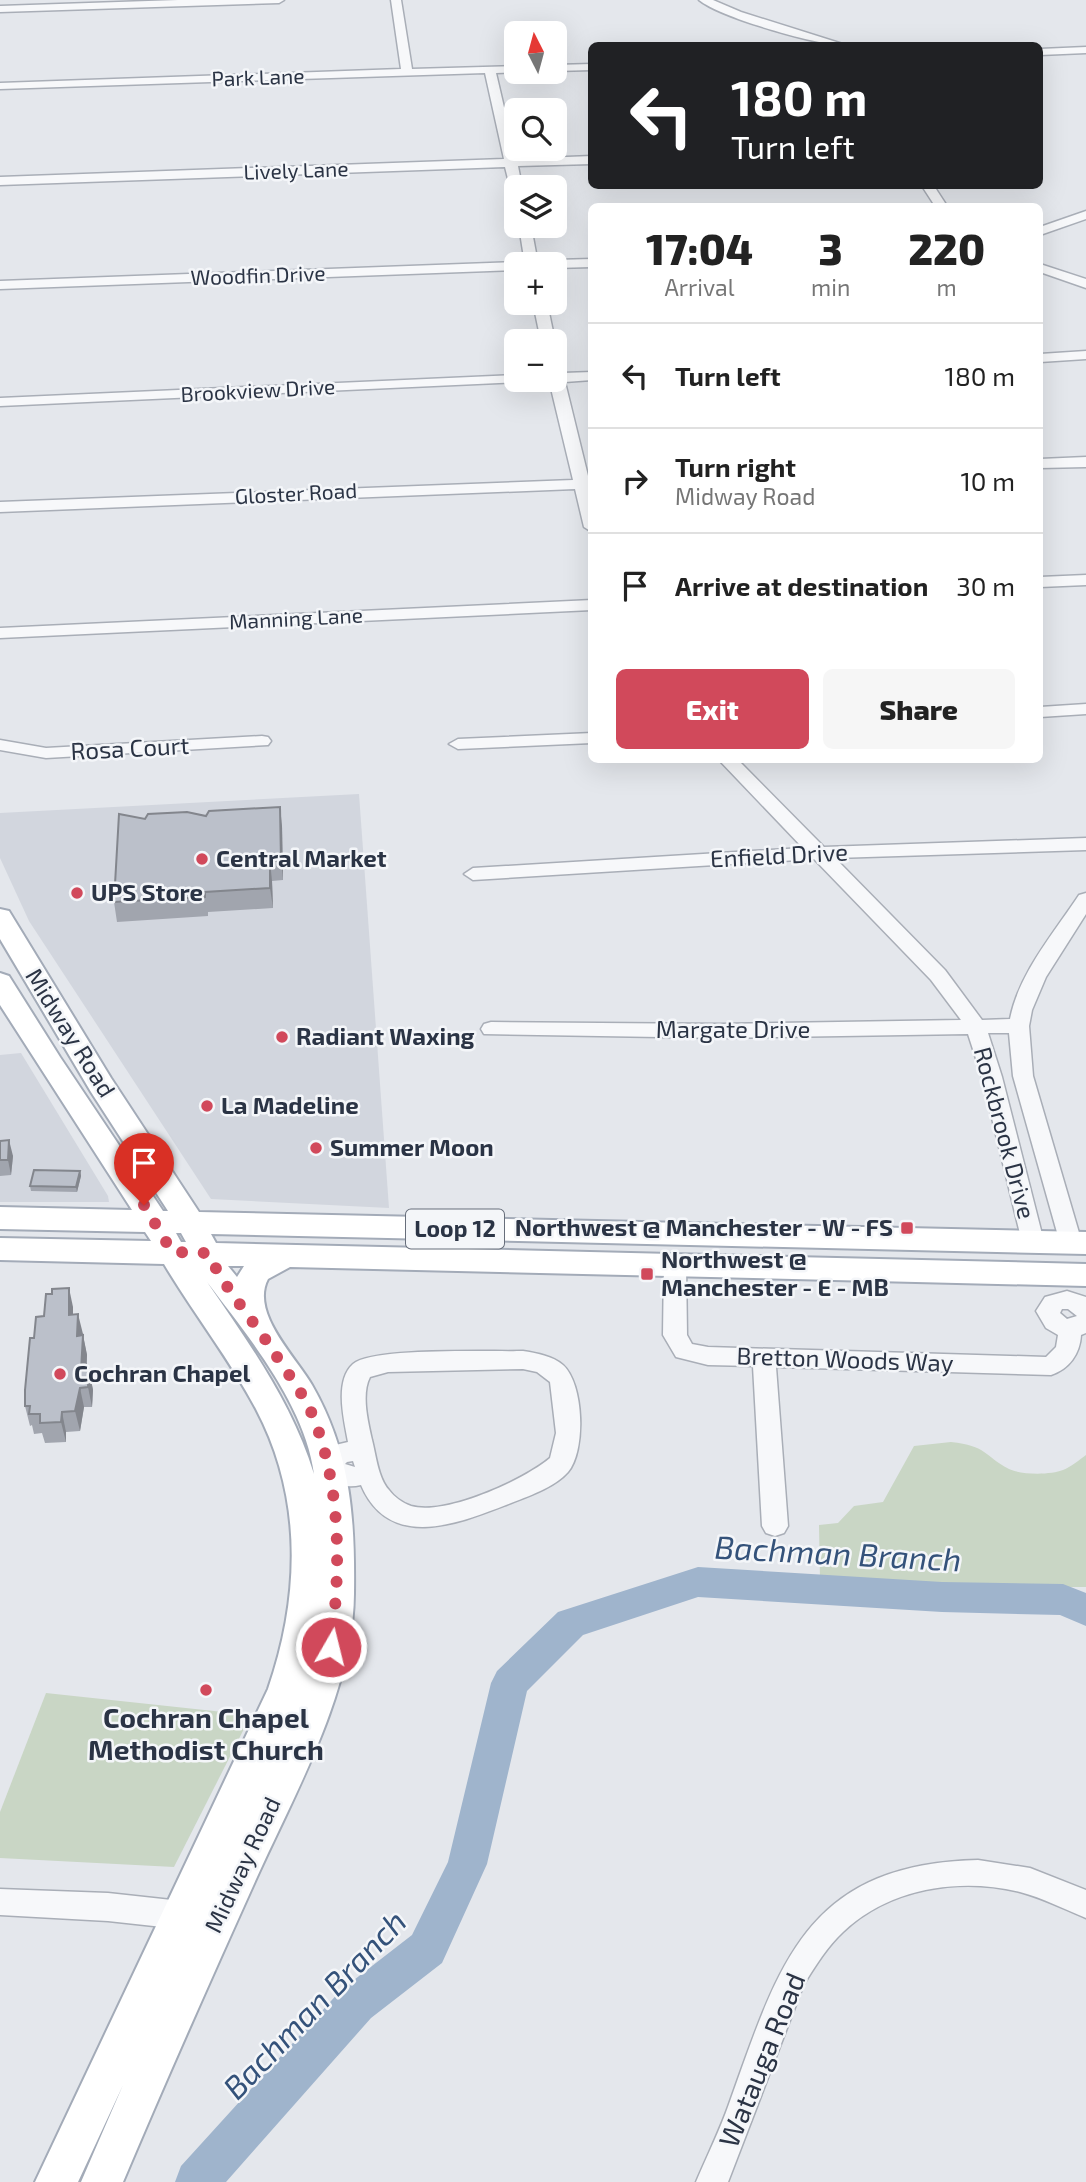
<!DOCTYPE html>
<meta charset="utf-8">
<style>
body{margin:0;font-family:"Exo 2",sans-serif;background:#f6f6f6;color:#222;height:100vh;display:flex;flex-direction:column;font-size:26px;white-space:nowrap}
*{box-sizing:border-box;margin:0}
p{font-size:23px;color:#767676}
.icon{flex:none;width:38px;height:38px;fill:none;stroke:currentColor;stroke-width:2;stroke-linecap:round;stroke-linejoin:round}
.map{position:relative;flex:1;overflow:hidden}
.panel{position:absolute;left:588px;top:203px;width:455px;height:560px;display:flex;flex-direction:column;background:#fff;border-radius:10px;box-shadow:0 7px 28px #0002}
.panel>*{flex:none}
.hud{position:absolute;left:588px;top:42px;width:455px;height:147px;border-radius:10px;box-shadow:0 7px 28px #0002;background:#202124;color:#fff;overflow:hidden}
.needle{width:46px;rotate:354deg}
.fabs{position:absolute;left:504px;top:21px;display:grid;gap:14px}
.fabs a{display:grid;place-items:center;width:63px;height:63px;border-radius:10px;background:#fff;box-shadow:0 7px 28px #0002;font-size:35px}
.pin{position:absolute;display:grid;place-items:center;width:60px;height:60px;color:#fff;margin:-72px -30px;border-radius:50% 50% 50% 0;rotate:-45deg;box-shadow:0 0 7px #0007}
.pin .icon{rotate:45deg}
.me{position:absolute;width:77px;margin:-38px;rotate:8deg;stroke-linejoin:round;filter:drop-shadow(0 0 5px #0008)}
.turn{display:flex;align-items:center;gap:24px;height:147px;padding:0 28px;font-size:32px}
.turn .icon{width:91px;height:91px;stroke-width:2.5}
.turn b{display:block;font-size:49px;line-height:60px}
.eta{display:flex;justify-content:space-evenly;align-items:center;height:119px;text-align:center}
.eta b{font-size:42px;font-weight:800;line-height:49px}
.primary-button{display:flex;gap:14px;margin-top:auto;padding:14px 28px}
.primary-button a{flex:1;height:80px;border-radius:10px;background:#d1495b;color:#fff;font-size:28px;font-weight:800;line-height:80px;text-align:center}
.primary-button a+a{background:#f6f6f6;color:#222}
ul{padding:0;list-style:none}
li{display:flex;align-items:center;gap:21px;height:105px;padding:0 28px;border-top:2px solid #e0e0e0}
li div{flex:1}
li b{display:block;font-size:26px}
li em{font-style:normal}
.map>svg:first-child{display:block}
.built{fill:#d2d6de}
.green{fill:#c9d6c5}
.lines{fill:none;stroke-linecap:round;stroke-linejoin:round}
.river{fill:#9fb4cc;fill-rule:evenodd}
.minor-casing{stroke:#a9aeb7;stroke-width:3}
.major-casing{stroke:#a3abb8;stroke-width:4}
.minor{fill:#f7f8fa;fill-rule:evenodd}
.major{fill:#fff;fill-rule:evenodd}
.wall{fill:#a1a5ae}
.shaded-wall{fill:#83868d}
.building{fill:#bbc0ca;stroke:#83868d;stroke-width:2}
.route{stroke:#d1495b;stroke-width:12;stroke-dasharray:0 21.6}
.poi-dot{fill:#d1495b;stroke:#f4f6f9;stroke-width:2.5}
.labels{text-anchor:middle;stroke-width:5;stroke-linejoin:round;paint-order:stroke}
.far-street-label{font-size:21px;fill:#2b3445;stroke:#f4f6f9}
.shield{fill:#f4f6f9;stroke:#676e7b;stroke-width:2}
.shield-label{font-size:23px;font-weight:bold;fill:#2b3445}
.street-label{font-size:24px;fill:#2b3445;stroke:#f4f6f9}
.poi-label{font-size:24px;font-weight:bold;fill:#2b3445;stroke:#f4f6f9;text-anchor:start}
.near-poi-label{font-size:28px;font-weight:bold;fill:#2b3445;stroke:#f4f6f9}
.near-street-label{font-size:28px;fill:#2b3445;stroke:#f4f6f9}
.near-water-label{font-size:32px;font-style:italic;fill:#34527a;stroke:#f4f6f9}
</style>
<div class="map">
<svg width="1086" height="2182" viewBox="0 0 1086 2182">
<rect width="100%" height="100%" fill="#e4e7ec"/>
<!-- built -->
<g class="built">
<polygon points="359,794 389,1208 211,1199 29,921 0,858 0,813"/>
<polygon points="21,1053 108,1196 109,1202 0,1202 0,1055"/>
</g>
<!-- green -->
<g class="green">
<path d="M 951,1442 C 987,1446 983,1455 1009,1469 C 1021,1475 1051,1475 1063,1470 C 1071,1467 1079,1460 1086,1455 L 1086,1587 L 914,1587 L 820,1580 L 819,1525 L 838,1523 L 854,1506 L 883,1502 L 914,1446 Z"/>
<polygon points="46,1693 251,1715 174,1867 0,1858 0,1812"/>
</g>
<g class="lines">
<!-- river -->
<polygon class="river" points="698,1567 942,1582 1063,1584 1086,1593 1086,1626 1060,1615 942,1612 698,1597 583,1635 527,1691 487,1864 442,1963 371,2018 226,2182 175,2182 181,2166 341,1990 412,1935 448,1862 491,1683 497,1671 558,1612"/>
<!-- minor casing -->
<g class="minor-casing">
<g id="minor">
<polygon points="178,0 284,0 279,3 0,12 0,6"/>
<polygon points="391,0 401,0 412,69 516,66 516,72 519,72 496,73 516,159 592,156 592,164 518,166 522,187 516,187 516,191 510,187 505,167 0,185 0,177 504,159 485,73 0,89 0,83 401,69"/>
<path d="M 699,0 L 713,0 L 741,12 L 849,46 C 820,46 721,18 699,0 Z"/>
<polygon points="1086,47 1086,53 1040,55 1040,49"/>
<polygon points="592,64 592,70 555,71 555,65"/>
<polygon points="922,186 934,186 947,206 935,206"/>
<polygon points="1086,211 1086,219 1040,235 1040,227"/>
<polygon points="519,226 531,226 538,264 525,264"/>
<polygon points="592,259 592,267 555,268 555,264 548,264 555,260"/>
<polygon points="516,262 521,264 516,264 516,270 0,289 0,281"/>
<polygon points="1040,264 1086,279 1086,288 1040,272"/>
<polygon points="533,303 547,303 555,341 541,341"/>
<polygon points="1086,351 1086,359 1040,362 1040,354"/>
<polygon points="555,365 560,366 563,373 592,372 592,380 565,382 589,480 592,479 592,532 584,527 575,489 0,512 0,502 573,480 549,380 555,380"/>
<polygon points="516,375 516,380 523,380 521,382 0,406 0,398"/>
<polygon points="1086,457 1086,467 1040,468 1040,459"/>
<polygon points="1086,575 1086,585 1040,587 1040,577"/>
<polygon points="592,600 592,610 0,638 0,628"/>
<polygon points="1086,704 1086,714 1040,717 1040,707"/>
<polygon points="592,733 592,743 458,749 449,744 458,739"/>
<polygon points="262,736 268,737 271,741 268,745 46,758 0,750 0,740 46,748"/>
<path d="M 719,760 L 738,760 L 824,847 L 1086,838 L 1086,850 L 835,858 L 945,970 L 982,1020 L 1010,1019 C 1019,973 1054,933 1079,895 L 1086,893 L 1086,914 L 1046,977 L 1032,1010 L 1029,1026 L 1033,1076 L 1082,1243 L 1079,1249 L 1071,1251 L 1063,1249 L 1060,1243 L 1013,1076 L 1009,1033 L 988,1033 L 1002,1077 L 1044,1242 L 1041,1248 L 1033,1250 L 1025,1248 L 1022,1242 L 982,1077 L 968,1034 L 721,1038 L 484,1034 L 481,1029 L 484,1024 L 491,1022 L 721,1024 L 961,1020 L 931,980 L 814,859 L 473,880 L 464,874 L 473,868 L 803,848 Z"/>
<path d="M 675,1256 L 683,1258 L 686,1264 L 687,1335 L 692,1344 L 708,1347 L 1046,1357 L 1056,1347 L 1058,1335 L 1046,1328 L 1036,1311 L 1045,1297 L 1067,1291 L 1086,1297 L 1086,1333 L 1081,1335 C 1080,1354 1069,1369 1051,1375 L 776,1367 L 788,1526 L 784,1533 L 775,1536 L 766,1533 L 762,1526 L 753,1366 L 708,1365 L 676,1357 L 663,1335 L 664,1264 L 667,1258 ZM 1062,1309 L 1068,1309 L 1077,1316 L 1067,1319 L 1060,1313 Z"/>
<path d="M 523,1351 C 536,1353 553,1356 563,1365 C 584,1384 586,1451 568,1472 C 554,1488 526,1497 506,1505 C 457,1524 389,1551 361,1485 C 344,1489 325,1483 317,1467 L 331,1446 L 348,1442 C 344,1420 334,1381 353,1364 C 372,1347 492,1352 523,1351 ZM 523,1369 L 537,1372 L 550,1382 L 556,1433 L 550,1458 C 524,1480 445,1516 411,1506 C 403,1503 394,1497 389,1490 C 378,1478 376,1455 372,1440 C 368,1422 361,1394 370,1377 L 388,1372 ZM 353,1461 L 355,1467 L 345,1464 L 347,1462 Z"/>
<path d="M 978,1860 L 1030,1868 L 1086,1890 L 1086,1918 C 1064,1909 1043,1898 1020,1892 C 960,1877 889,1888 843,1932 C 827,1947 816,1965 804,1984 L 728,2182 L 696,2182 C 707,2156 720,2130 729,2104 C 779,1964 806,1864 978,1860 Z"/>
<polygon points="0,1889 108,1893 181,1901 191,1905 195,1915 191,1925 181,1929 108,1921 0,1915"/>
</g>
</g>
<!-- major casing -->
<g class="major-casing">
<path id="major" d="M 0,909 L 9,911 L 111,1078 L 199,1212 L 1086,1232 L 1086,1254 L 211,1234 L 216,1243 L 1086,1264 L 1086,1286 L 290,1267 L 268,1279 C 250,1313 296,1357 312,1385 C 351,1453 355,1518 354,1594 C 353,1691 296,1791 257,1877 C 211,1979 166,2080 123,2182 L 81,2182 L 123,2085 L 78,2182 L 35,2182 L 268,1689 C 300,1596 303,1498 256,1409 C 229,1358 193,1313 164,1264 L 0,1260 L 0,1238 L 151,1241 L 145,1232 L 0,1229 L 0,1207 L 132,1210 L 0,1005 L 0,973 L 9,976 L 60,1057 L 163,1211 L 168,1211 L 91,1092 L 0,939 ZM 176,1233 L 181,1233 L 186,1242 L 181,1242 ZM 228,1266 L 244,1266 L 237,1277 ZM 207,1282 C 248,1336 305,1405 314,1474 C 292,1403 249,1343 207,1282 Z"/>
</g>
<!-- minor -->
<use href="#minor" class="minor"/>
<!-- major -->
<use href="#major" class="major"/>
</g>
<!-- wall -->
<g class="wall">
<polygon points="206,816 282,826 283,880 272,881 273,908 208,912 208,916 117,922 114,902 145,819"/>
<polygon points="0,1141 13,1156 11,1175 0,1176"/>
<polygon points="80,1171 81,1176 77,1192 31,1191 30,1186"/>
<polygon points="73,1307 73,1315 83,1335 87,1355 87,1370 89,1370 93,1390 92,1407 84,1407 80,1431 66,1432 66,1442 45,1443 42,1433 34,1434 32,1425 30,1426 25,1406 34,1338 44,1316"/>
</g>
<!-- shaded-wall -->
<g class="shaded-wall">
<polygon points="280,807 282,826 283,880 281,861"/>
<polygon points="270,861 272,881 273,908 270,888"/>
<polygon points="9,1140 13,1156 11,1175 8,1160"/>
<polygon points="80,1171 81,1176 77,1192 76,1187"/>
<polygon points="69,1288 73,1307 73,1335 69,1315"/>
<polygon points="78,1314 83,1334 81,1356 77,1336"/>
<polygon points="83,1335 87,1355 85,1387 81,1371"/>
<polygon points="89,1370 93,1390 92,1407 88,1387"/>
<polygon points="80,1388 84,1407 80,1431 75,1411"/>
<polygon points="62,1412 66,1432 66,1442 61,1422"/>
</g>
<!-- building -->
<g class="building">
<polygon points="280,807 281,861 270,861 270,888 205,892 205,897 114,902 119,814 145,819 148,814 187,812 206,816 209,811"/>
<polygon points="9,1140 8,1160 0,1160 0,1141"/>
<polygon points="34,1170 80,1171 76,1187 30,1186"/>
<polygon points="69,1288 69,1315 78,1314 77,1336 83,1335 81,1371 89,1370 88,1387 80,1388 75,1411 62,1412 61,1422 40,1423 40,1414 29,1414 30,1406 25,1406 25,1390 30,1338 34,1338 36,1317 44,1316 46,1294 52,1294 52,1289"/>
</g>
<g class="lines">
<!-- route -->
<path class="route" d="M 144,1205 L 172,1252 L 208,1253 C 224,1288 252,1318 273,1351 C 288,1374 307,1398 316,1424 C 342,1495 340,1574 331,1647"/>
</g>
<!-- markers -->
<g class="poi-dot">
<circle cx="202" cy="859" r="7"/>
<circle cx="77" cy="893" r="7"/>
<circle cx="282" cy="1037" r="7"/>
<circle cx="207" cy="1106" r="7"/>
<circle cx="316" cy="1148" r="7"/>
<rect x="900" y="1221" width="14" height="14" rx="3.5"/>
<rect x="640" y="1267" width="14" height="14" rx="3.5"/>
<circle cx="60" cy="1374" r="7"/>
<circle cx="206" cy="1690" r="7"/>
</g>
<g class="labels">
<!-- far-street labels -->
<g class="far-street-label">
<text transform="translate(258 78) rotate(-2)" y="7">Park Lane</text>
<text transform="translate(296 171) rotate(-2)" y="7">Lively Lane</text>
<text transform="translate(258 276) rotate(-2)" y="7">Woodfin Drive</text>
<text transform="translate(258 391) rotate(-3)" y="7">Brookview Drive</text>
<text transform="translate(296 494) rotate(-3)" y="7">Gloster Road</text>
<text transform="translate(296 619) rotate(-3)" y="7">Manning Lane</text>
</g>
<!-- shield labels -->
<rect class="shield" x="406" y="1209.5" width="98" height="39" rx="5"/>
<g class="shield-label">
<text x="455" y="1237">Loop 12</text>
</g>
<!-- street labels -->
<g class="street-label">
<text transform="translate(130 749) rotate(-3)" y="8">Rosa Court</text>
<text transform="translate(779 856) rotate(-3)" y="8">Enfield Drive</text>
<text x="733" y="1038">Margate Drive</text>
<text transform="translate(70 1033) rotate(58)" y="8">Midway Road</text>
<text transform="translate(1004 1133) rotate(75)" y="8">Rockbrook Drive</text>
<text transform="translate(845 1360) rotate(2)" y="8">Bretton Woods Way</text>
<text transform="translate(243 1865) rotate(-65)" y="8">Midway Road</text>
</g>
<!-- poi labels -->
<g class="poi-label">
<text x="216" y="867">Central Market</text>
<text x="91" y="901">UPS Store</text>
<text x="296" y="1045">Radiant Waxing</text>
<text x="221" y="1114">La Madeline</text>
<text x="330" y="1156">Summer Moon</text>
<text x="893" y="1236" text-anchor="end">Northwest @ Manchester - W - FS</text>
<text x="661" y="1268">Northwest @<tspan x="661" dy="28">Manchester - E - MB</tspan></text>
<text x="74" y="1382">Cochran Chapel</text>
</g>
<!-- near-poi labels -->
<g class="near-poi-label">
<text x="206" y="1728">Cochran Chapel<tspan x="206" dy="32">Methodist Church</tspan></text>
</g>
<!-- near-street labels -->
<g class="near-street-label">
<text transform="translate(762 2060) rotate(-68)" y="10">Watauga Road</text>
</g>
<!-- near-water labels -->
<g class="near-water-label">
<text transform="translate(838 1554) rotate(3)" y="11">Bachman Branch</text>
<text transform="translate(315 2005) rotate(-46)" y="11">Bachman Branch</text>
</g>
</g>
</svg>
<div class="fabs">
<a><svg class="needle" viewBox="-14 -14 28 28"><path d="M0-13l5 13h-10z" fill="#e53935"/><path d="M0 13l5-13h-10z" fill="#767676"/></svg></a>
<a><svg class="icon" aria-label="search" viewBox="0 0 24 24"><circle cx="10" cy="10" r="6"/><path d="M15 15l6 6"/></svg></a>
<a><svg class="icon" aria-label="layers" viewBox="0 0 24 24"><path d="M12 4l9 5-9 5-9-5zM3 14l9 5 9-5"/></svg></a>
<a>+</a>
<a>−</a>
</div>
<div class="pin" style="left:144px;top:1205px;background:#d93025"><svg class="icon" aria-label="arrive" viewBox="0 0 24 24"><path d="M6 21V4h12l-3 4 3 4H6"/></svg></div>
<svg class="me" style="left:331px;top:1647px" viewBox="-20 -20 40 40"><circle r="17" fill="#d1495b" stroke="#fff" stroke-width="3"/><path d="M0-11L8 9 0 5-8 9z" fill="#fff"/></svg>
<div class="hud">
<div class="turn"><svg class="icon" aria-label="left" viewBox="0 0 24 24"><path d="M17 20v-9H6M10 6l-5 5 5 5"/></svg><div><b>180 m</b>Turn left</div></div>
</div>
<section class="panel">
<div class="eta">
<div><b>17:04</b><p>Arrival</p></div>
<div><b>3</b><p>min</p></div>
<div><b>220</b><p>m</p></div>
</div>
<ul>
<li><svg class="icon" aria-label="left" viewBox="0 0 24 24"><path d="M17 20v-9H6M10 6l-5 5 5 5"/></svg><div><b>Turn left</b></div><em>180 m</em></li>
<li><svg class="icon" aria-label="right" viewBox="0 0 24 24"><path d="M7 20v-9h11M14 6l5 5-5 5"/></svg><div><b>Turn right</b><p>Midway Road</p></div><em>10 m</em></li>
<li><svg class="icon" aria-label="arrive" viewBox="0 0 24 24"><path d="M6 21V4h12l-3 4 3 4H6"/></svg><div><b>Arrive at destination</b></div><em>30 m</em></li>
</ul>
<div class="primary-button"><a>Exit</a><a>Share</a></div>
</section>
</div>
